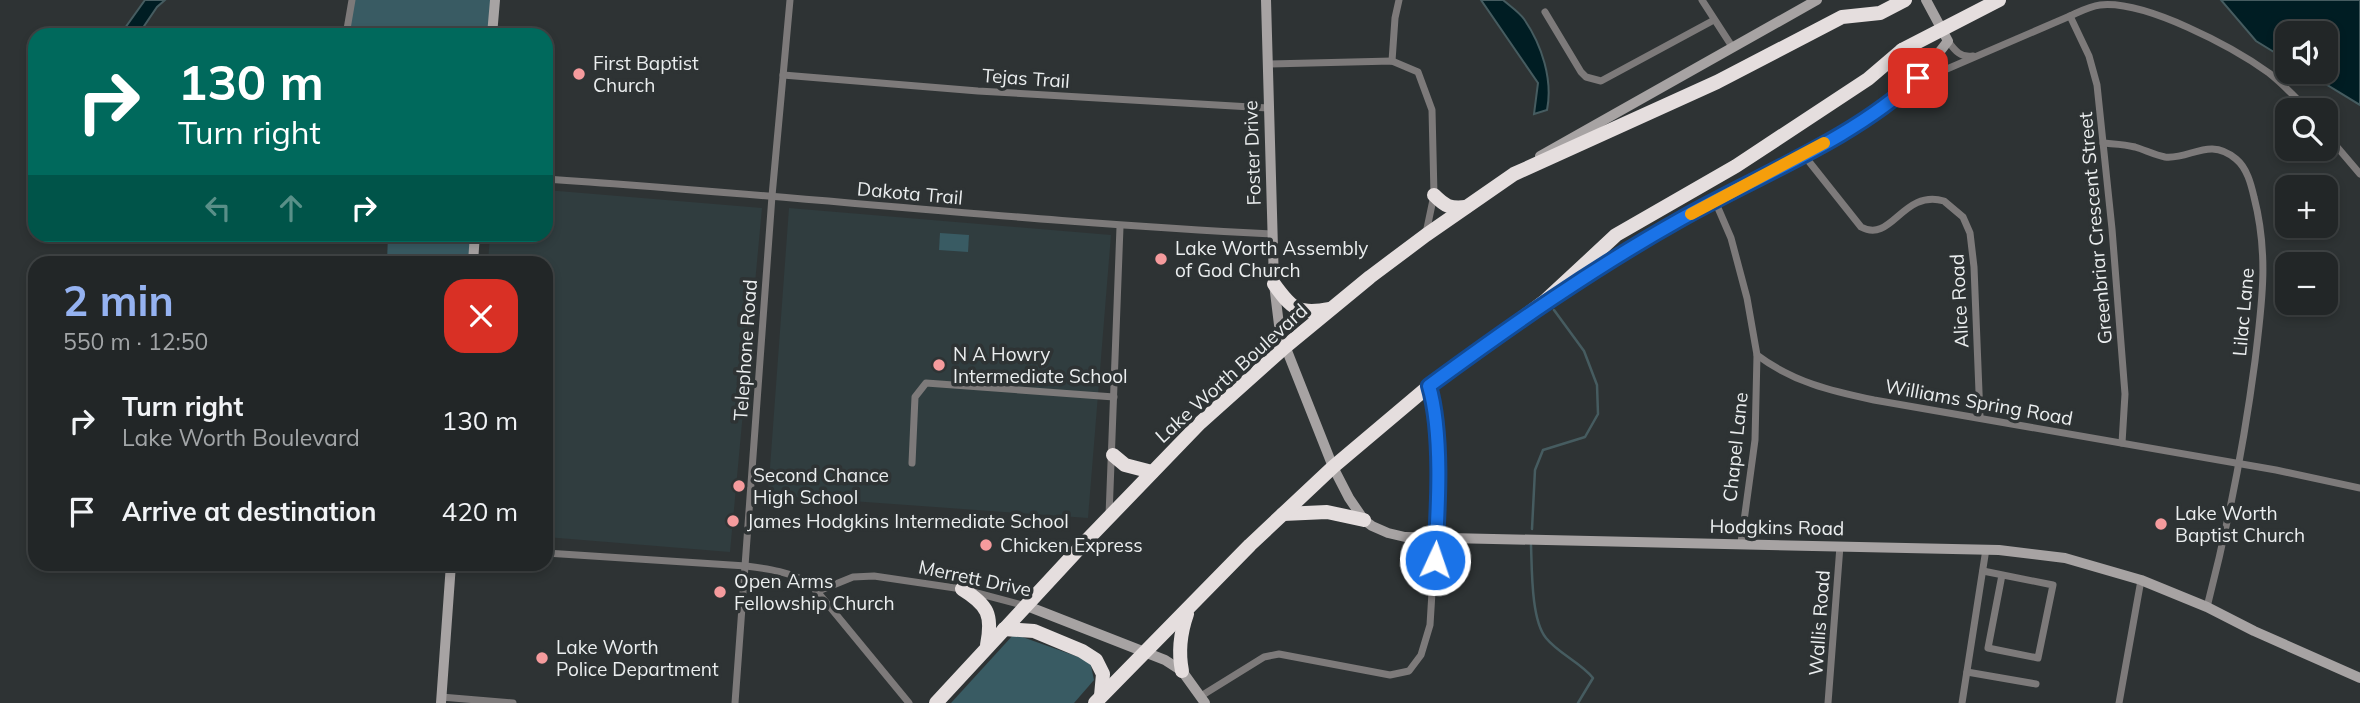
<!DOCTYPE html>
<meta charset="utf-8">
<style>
body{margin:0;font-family:Mulish,sans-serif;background:#2a2e2f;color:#f1f3f6;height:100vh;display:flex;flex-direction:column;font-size:26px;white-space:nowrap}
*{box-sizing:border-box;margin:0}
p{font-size:23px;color:#a2a5a7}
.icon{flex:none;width:38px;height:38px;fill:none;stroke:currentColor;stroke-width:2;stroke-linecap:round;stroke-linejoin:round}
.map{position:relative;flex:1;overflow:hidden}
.details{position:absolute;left:28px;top:256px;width:525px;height:315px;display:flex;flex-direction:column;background:#222627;border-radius:21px;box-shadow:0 4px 10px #0003,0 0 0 2px #3f4344}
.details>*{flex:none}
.hud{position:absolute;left:28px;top:28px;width:525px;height:214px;border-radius:21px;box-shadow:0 4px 10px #0003,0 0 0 2px #3f4344;background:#00695c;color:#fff;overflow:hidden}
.fabs{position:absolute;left:2275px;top:21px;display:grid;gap:14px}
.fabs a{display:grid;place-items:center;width:63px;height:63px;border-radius:14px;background:#222627;box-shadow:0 4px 10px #0003,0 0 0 2px #3f4344;font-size:35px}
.pin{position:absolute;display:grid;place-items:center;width:60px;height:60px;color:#fff;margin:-30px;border-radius:14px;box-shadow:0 4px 10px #0006}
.me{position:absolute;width:77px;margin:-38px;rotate:3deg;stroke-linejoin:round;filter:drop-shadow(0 0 5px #0008)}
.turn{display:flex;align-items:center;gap:24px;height:147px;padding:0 35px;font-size:32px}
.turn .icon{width:91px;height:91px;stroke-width:2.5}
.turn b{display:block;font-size:49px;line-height:60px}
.lanes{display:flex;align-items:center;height:66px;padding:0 35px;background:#0003;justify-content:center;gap:35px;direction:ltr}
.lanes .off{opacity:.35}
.round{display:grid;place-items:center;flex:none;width:74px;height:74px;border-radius:21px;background:#2a2e2f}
.summary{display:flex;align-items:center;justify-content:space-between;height:119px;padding:0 35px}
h1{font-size:42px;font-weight:700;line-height:52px;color:#95b2f1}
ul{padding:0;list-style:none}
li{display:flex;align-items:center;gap:21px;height:91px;padding:0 35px}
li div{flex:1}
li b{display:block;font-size:26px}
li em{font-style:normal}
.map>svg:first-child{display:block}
.built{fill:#303d3f}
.green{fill:#395b63}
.water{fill:#001d23;stroke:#465c60;stroke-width:2}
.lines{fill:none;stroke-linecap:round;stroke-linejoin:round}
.stream{stroke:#465c60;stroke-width:2.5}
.street{stroke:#7d7a7a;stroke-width:7}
.secondary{stroke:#a7a3a3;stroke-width:10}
.highway{stroke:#e5dede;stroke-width:14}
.highway-bridge{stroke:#e5dede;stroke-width:14}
.route-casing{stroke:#114b97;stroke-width:18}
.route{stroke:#1a73e8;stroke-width:12}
.slow{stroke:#f59e0b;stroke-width:12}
.poi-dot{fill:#f59b9d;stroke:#2e3334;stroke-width:2.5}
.labels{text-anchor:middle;stroke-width:7;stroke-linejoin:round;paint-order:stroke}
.poi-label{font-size:19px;fill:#ebeeef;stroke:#2e3334;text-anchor:start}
.street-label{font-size:19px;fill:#ebeeef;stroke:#2e3334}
</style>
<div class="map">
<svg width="2360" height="703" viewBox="0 0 2360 703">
<rect width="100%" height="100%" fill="#2e3334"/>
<!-- built -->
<g class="built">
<polygon points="546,190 762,208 730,552 546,537 546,262 488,262 490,235 546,234"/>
<polygon points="789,208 1111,235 1088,518 768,495"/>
</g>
<!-- green -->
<g class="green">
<polygon points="352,0 495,0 492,35 346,35"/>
<polygon points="940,233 969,235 968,252 939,250"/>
<polygon points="388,235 476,235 474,262 387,262"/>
<polygon points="1014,634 1090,661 1094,680 1074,703 951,703"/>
</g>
<!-- water -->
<g class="water">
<polygon points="145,0 165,0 157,7 138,35 120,35"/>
<path d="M 1481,0 L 1503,0 C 1510,6 1519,12 1524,19 C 1542,45 1553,80 1547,110 L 1534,114 L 1538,83 Z"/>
<polygon points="2221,0 2360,0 2360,105 2306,72 2326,72 2326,33 2287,33 2287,60 2256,41"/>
</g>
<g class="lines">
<!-- stream -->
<g class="stream">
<polyline points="1532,529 1535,470 1543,450 1585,437 1598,414 1597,385 1584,351 1554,310"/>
<path d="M 1531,545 C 1532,569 1531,620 1546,638 C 1559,654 1580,662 1593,678 L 1578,703"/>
</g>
<!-- street -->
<g class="street">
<polyline points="1702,0 1733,48"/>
<polyline points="1545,12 1581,72 1586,77 1601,81 1714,20"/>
<polyline points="2070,16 2089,56 2097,85 2112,229 2125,394 2122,443"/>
<polyline points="346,35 352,0"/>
<path d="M 1948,41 C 1955,51 1961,58 1973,56"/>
<polyline points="1392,61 1395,18 1399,0"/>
<polyline points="1268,64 1392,61 1418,72 1432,110 1434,195 1426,233"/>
<polyline points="783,75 978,91 1268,108"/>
<path d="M 1912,87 L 1933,75 L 2070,16 C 2079,12 2090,6 2100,5 C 2145,0 2233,47 2269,73 C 2283,84 2295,97 2308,110"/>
<polyline points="2326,134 2360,174"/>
<path d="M 2103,143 C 2113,144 2124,144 2135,147 C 2145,150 2155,155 2165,157 C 2190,160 2209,136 2236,159 C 2247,168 2251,184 2254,197 C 2269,255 2262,303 2255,361 C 2244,444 2228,526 2207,607"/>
<path d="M 1803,154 L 1861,227 C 1892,244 1902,189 1944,201 L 1963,217 L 1970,233 L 1974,267 L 1980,417"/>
<path d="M 546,179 C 788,195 1029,222 1272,234"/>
<path d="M 1715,201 L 1731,238 L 1747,298 L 1757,355 C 1793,382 1831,391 1874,400 L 2276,470 L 2360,488"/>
<polyline points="912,463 915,397 926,383 1114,397"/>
<polyline points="1109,516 1120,227"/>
<polyline points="1741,543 1755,440 1757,355"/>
<path d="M 546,553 L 746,566 C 770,569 790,572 811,584 L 909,703"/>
<polyline points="1983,571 2053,585 2038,658 1988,648 2002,575"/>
<polyline points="816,592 853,577 874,576 962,589 1026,606"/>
<polyline points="1967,672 2036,684"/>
<polyline points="1201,696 1264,657 1279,654 1390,675 1409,671 1421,655 1430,625 1438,494 1435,406 1429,386"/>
<polyline points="441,697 513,703"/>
<polyline points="735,703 772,196 790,0"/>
<polyline points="1828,703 1840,546"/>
<polyline points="1962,703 1986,549"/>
<polyline points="2119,703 2141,580"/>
</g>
<!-- secondary -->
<g class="secondary">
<polyline points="1266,0 1274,284 1280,333 1333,467 1349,498 1364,520 1372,526 1388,533 1405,537 1999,550 2065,558 2141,580 2207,607 2254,631 2360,678"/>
<polyline points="492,35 495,0"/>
<polyline points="1540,156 1817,0"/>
<polyline points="473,262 475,234"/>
<polyline points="1565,289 1683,218 1862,123 1900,94 1927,68 1948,41 1926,0"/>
<polyline points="1027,606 1165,660 1182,671 1205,703"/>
<polyline points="441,703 451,564"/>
</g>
<!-- highway -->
<g class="highway">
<path d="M 1434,195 C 1445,206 1450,209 1466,207"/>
<path d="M 1274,284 C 1292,309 1298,315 1330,309"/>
<polyline points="1113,455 1125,465 1152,472"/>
<polyline points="1283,514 1327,512 1364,520"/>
<path d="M 962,589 C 988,605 993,615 987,645"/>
<polyline points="1004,629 1034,631 1082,651 1096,660 1103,674 1101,696"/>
<path d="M 1182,671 C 1178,651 1180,634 1187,614"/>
<polyline points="936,703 1087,540 1200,423 1285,347 1370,277 1426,235 1514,174 1717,82 1842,17 1880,13 1905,0"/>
<polyline points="1095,703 1250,545 1333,467 1429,386 1545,301 1616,235 1736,166 1868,79 1902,50"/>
</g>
<!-- highway-bridge -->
<polyline class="highway-bridge" points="1902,50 1999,0"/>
</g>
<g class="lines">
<!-- route casing -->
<g class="route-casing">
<path id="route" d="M 1435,560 C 1438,510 1443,434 1429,386 C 1512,325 1592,269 1681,219 C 1760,174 1852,140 1918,78"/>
</g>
<!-- route -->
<use href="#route" class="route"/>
<!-- slow -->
<polyline class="slow" points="1691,214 1824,143"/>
</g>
<!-- markers -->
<g class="poi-dot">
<circle cx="579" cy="74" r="7"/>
<circle cx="1161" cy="259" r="7"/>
<circle cx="939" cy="365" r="7"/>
<circle cx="739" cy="486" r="7"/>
<circle cx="733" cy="521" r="7"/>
<circle cx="2161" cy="524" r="7"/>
<circle cx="986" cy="545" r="7"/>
<circle cx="720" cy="592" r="7"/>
<circle cx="542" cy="658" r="7"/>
</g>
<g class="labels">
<!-- poi labels -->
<g class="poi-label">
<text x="593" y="70">First Baptist<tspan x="593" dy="22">Church</tspan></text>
<text x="1175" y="255">Lake Worth Assembly<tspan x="1175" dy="22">of God Church</tspan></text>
<text x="953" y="361">N A Howry<tspan x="953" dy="22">Intermediate School</tspan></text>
<text x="753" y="482">Second Chance<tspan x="753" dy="22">High School</tspan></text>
<text x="2175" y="520">Lake Worth<tspan x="2175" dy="22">Baptist Church</tspan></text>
<text x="747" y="528">James Hodgkins Intermediate School</text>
<text x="1000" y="552">Chicken Express</text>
<text x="734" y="588">Open Arms<tspan x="734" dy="22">Fellowship Church</tspan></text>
<text x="556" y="654">Lake Worth<tspan x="556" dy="22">Police Department</tspan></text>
</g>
<!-- street labels -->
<g class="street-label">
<text transform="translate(1026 78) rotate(4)" y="7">Tejas Trail</text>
<text transform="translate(1252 153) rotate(-92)" y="7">Foster Drive</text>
<text transform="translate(910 193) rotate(5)" y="7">Dakota Trail</text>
<text transform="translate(2095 228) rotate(-95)" y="7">Greenbriar Crescent Street</text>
<text transform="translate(1959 301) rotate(-93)" y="7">Alice Road</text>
<text transform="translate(2243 312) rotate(-85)" y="7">Lilac Lane</text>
<text transform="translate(745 350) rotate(-86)" y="7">Telephone Road</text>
<text transform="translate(1231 373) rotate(-42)" y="7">Lake Worth Boulevard</text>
<text transform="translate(1979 402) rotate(10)" y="7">Williams Spring Road</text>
<text transform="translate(1735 447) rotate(-84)" y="7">Chapel Lane</text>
<text transform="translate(1777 527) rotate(1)" y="7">Hodgkins Road</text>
<text transform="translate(975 578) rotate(12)" y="7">Merrett Drive</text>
<text transform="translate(1819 623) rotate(-86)" y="7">Wallis Road</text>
</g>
</g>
</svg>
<div class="fabs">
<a><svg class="icon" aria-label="sound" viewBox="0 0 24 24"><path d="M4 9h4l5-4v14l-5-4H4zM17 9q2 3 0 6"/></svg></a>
<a><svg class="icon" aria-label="search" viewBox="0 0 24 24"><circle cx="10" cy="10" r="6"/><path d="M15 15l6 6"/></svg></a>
<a>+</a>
<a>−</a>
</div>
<div class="pin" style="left:1918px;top:78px;background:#d93025"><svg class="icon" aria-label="arrive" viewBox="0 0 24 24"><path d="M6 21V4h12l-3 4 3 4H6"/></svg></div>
<svg class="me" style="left:1435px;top:560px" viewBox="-20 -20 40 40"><circle r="17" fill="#1a73e8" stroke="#fff" stroke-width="3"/><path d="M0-11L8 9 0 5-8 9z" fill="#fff"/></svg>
<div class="hud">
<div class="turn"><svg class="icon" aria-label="right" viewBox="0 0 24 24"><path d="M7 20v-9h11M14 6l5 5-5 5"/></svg><div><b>130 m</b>Turn right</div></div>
<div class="lanes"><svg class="icon off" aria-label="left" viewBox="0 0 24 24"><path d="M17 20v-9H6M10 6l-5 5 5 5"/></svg><svg class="icon off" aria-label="ahead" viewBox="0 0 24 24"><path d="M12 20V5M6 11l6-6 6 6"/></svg><svg class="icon" aria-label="right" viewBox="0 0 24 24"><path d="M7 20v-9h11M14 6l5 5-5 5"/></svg></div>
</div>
<section class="details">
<div class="summary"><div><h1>2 min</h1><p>550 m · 12:50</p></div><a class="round" style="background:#d93025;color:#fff"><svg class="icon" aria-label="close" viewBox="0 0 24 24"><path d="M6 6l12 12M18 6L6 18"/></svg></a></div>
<ul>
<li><svg class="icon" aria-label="right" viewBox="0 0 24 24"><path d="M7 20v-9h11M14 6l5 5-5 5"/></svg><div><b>Turn right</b><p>Lake Worth Boulevard</p></div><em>130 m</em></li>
<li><svg class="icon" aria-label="arrive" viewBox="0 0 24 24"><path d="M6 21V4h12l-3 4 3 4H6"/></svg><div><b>Arrive at destination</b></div><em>420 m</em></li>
</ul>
</section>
</div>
